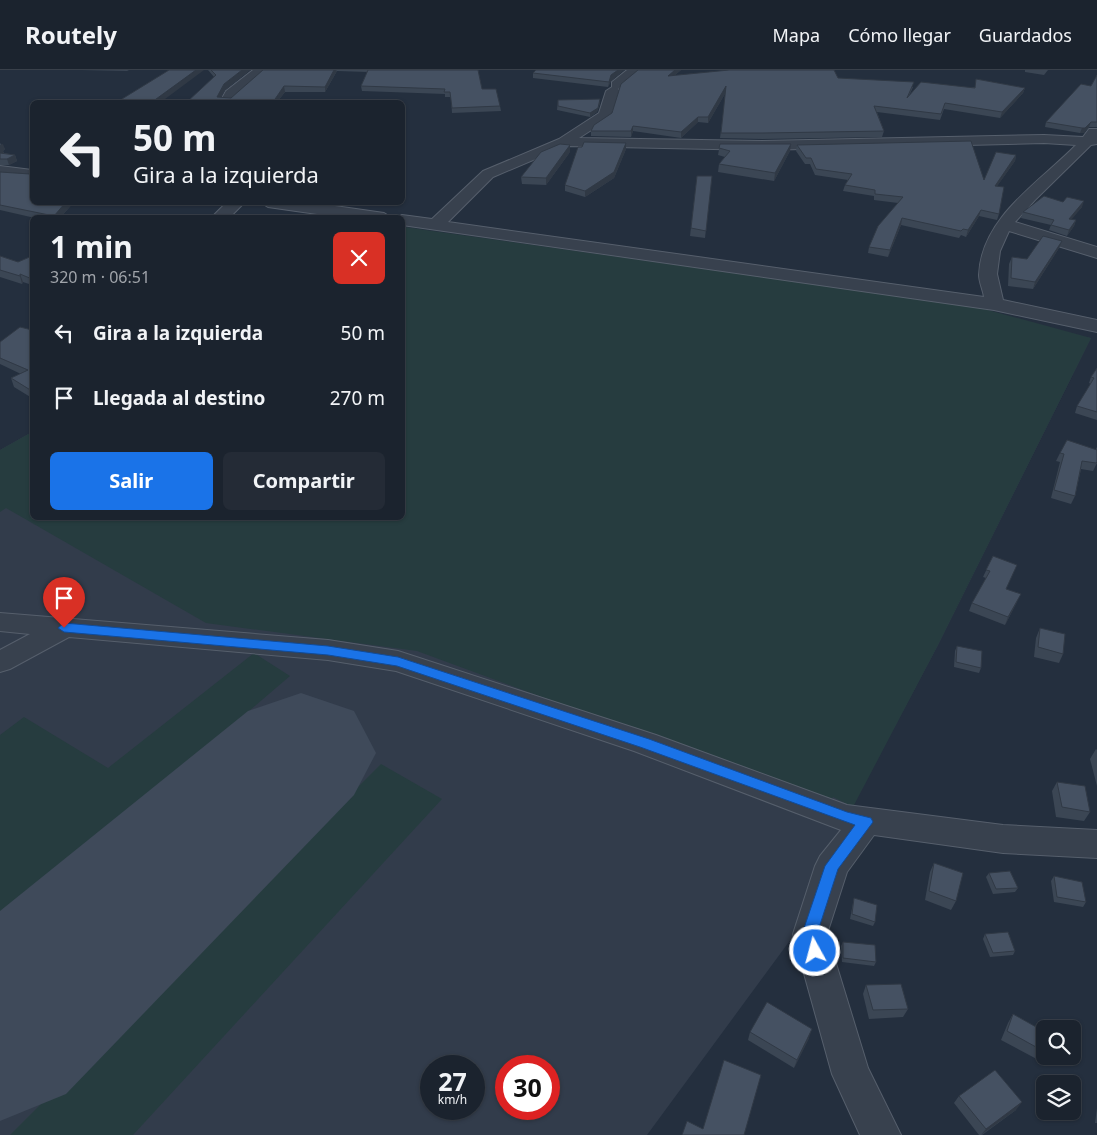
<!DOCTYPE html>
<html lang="es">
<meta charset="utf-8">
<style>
body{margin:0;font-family:"Noto Sans",sans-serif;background:#242b36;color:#f1f3f6;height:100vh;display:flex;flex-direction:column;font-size:19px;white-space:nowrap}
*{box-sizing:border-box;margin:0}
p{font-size:16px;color:#a0a4aa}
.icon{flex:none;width:28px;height:28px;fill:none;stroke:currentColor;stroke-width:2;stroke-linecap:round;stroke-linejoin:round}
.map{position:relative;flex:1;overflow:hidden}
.side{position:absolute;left:30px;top:145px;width:375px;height:305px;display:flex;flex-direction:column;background:#1b232e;border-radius:8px;box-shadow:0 1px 4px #0004,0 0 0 1px #39404a}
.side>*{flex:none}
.top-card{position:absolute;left:30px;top:30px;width:375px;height:105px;border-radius:8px;box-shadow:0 1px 4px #0004,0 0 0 1px #39404a;background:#1b232e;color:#f1f3f6;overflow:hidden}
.controls{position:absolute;left:1036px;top:950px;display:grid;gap:10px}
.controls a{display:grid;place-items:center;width:45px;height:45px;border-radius:8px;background:#1b232e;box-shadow:0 1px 4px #0004,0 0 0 1px #39404a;font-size:25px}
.speed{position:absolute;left:420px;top:985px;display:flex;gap:10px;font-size:25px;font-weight:700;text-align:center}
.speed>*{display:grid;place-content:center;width:65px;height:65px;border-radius:50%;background:#1b232e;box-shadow:0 1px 4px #0004,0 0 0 1px #39404a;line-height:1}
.speed small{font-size:12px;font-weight:400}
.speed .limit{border:8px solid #d22;background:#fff;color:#111}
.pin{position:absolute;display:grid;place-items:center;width:42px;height:42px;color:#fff;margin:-51px -21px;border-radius:50% 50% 50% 0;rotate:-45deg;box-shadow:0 0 5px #0007}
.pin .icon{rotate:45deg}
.me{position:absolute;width:55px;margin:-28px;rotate:353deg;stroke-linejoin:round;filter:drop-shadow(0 0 4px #0008)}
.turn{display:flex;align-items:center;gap:18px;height:105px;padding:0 20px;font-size:22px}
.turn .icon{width:65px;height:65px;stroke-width:2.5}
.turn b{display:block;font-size:35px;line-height:42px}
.round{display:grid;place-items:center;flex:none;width:52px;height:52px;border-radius:8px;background:#242b36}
.summary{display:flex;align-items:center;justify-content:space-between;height:85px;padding:0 20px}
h1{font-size:30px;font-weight:700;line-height:38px}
.button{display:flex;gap:10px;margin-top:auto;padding:10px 20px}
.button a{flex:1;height:58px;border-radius:8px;background:#1a73e8;color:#fff;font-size:20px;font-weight:700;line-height:58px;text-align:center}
.button a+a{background:#242b36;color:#f1f3f6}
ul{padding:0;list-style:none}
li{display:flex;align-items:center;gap:15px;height:65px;padding:0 20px}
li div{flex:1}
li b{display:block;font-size:19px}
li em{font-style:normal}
header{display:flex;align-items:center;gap:30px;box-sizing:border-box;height:70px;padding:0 25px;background:#1b232e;border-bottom:1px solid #39404a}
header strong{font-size:24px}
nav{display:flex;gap:28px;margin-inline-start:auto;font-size:18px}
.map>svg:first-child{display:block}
.airport{fill:#323c4b;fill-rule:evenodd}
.green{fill:#263c3f}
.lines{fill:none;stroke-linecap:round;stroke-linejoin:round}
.runway{fill:#3f4a5a;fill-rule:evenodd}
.minor-casing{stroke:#565f6c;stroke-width:2}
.minor{fill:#38414e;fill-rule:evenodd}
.wall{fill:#3b4654}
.shaded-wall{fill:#303945}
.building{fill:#455162;stroke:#303945}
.route{fill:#1a73e8;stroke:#114b97}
</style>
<header>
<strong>Routely</strong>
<nav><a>Mapa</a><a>Cómo llegar</a><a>Guardados</a></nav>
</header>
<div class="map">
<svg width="1097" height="1065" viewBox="0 0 1097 1065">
<rect width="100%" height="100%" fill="#242f3e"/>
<!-- airport -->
<path class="airport" d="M 404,157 L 1091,268 L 937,577 L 846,748 L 794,865 L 647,1065 L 0,1065 L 0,380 L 32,362 L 32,448 L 402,448 ZM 431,996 L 474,996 L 474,1039 L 431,1039 ZM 506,996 L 549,996 L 549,1039 L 506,1039 Z"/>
<!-- green -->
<g class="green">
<polygon points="404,157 977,237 1091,268 937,577 853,737 833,727 830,733 417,581 206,553 6,438 0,442 0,380 32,362 32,448 402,448"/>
<polygon points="254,583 290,606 0,854 0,665 24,647 108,698"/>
<polygon points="381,694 442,729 133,1065 10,1065"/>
</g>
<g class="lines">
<!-- runway -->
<polygon class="runway" points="301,623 354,641 376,683 354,725 66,1024 0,1051 0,841 248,641"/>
<!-- minor casing -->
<g class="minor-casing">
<g id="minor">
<polygon points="253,0 267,0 236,26 232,32 220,32 226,21"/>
<path d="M 627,0 L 641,0 L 618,19 L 620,21 L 610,48 L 579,68 L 762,71 L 1044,65 L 1083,67 L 1089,59 L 1097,59 L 1097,74 L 1091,75 L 1035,130 L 1015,152 L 1097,177 L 1097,188 L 1009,161 L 1000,181 L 997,204 L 1003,230 L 1097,250 L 1097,262 L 994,240 L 402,155 L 402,148 L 396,148 L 402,145 L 432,149 L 483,101 L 559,69 L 599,43 L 606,21 L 612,17 L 612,12 ZM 1044,73 L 1076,75 C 1040,112 981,147 979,205 C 979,212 983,220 984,227 L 448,152 L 493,107 L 566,76 L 762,80 Z"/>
<polygon points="0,96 32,100 32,108 0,106"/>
<polygon points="227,132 245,132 229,148 211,148"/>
<polygon points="260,132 307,132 384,143 392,148 345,148 268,137"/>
<polygon points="0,543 328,570 398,581 656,665 847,735 1003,755 1097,760 1097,788 1003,783 874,765 847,802 827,864 868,998 901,1065 860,1065 832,1004 793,864 815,796 820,786 841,760 634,681 396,601 328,590 69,567 10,599 0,602 0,580 30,564 0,561"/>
</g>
</g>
<!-- minor -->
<use href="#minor" class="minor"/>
</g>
<!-- wall -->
<g class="wall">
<polygon points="81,0 129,0 127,1"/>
<polygon points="208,0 250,0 225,20 221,27 231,28 263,0 478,0 482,19 500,36 501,41 452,43 451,27 445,27 445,24 362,21 361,16 367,2 337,1 325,22 285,22 277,32 187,32 214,7"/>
<polygon points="536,0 624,0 611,11 608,17 533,8 533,3"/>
<polygon points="638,0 681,0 675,5 838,8 913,17 909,26 975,17 976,9 1025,18 1023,23 1000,48 944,39 940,50 877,42 884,61 882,67 762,69 720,68 726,22 708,53 698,52 681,68 633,61 631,67 591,66 591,61 612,43"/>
<polygon points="1025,0 1048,0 1044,5 1025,2"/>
<polygon points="1097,5 1097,57 1089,57 1084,63 1080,63 1045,57 1046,52 1091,16"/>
<polygon points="558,30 600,33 597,42 590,47 557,40"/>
<polygon points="0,73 5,79 3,81 4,83 15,85 17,91 9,95 0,95"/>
<polygon points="626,73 626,79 614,108 585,127 565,121 565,115 582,77"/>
<polygon points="720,74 790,81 774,111 718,102 719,94 725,87 718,85"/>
<polygon points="797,75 984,110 1016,85 1015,91 997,116 999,144 997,150 979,146 966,167 961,165 959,168 901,155 888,187 868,183 869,177 898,133 874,130 874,126 843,121 845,115 848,110 815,105 810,94 805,94 796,81"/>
<polygon points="570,82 546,115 522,114 521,107"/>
<polygon points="0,102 30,104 32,132 74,132 60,148 35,148 0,140"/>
<polygon points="697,106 712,106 705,168 690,166"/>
<polygon points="105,132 144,132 140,136"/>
<polygon points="1063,132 1082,137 1071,149 1076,150 1074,156 1067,166 1049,160 1051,155 1021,148 1023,142"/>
<polygon points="1062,171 1059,178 1033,219 1008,216 1009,194 1012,187 1027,189"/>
<polygon points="0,186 18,192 32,186 32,215 23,212 22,214 0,207"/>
<polygon points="32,260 32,328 14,317 11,308 21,304 0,294 0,272"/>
<polygon points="1097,298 1097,350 1075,343 1077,336 1091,314 1089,313 1091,307"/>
<polygon points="1097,377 1097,393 1093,401 1081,399 1075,426 1071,434 1051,428 1060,392 1056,391 1060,383 1096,379"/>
<polygon points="993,486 1007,519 1017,532 1005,555 969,541 972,533 986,508 983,507"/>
<polygon points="1040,558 1063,584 1059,593 1034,587 1036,568"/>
<polygon points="957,576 981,598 979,603 954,597 955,581"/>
<polygon points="1096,679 1097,680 1097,716 1090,689"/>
<polygon points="1057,712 1090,742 1084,751 1056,747 1052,721"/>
<polygon points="934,793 956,831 951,840 925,830 930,802"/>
<polygon points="989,803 1018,818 1015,822 993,824 986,807"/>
<polygon points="1054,806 1086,832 1083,837 1054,832 1051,811"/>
<polygon points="854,828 875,852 873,856 850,849 853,833"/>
<polygon points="985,864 1015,881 1013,885 990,887 983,869"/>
<polygon points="843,872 876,892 874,896 842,892 841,876"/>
<polygon points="866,915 908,939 903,947 869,949 863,924"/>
<polygon points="1013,944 1045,962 1045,986 1053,986 1046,994 1001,970 1008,953"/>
<polygon points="750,962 809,968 794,998 748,970"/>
<polygon points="959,1026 1016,1040 982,1065 979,1065 954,1033"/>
<polygon points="1097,1038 1097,1053 1095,1053"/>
</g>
<!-- shaded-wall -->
<g class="shaded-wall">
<polygon points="196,0 204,0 161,32 152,32"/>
<polygon points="242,0 250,0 225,20 218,32 217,27 224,14"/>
<polygon points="334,0 336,0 337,1 325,22 325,17"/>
<polygon points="618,0 624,0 611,11 608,17 609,12 611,5"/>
<polygon points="675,0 681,0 668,11 668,6"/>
<polygon points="284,16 285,22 277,32 273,32"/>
<polygon points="726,16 726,22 708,53 708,47"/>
<polygon points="1025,18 1023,23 1000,48 1002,42"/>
<polygon points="600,29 600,33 597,42 590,47 590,43"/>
<polygon points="698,47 698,52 681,68 681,62"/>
<polygon points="1091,52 1089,57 1084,63 1080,63 1082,58"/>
<polygon points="633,56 633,61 631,67 631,61"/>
<polygon points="626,73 626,79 614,108 585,127 585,121"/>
<polygon points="3,74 5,79 3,81 4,85 0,87 0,75"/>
<polygon points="791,74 790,81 774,111 775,103"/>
<polygon points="570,75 570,82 546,115 546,108"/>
<polygon points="15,85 17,91 9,95 7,89"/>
<polygon points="1016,85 1015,91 993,122 995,116"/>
<polygon points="1084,131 1082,137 1067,155 1069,149"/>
<polygon points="66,132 74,132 60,148 54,148 54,146"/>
<polygon points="981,140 979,146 966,167 968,160"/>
<polygon points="902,148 901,155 888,187 890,180"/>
<polygon points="1076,150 1074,156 1067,166 1069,160"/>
<polygon points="1062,171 1059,178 1033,219 1035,212"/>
<polygon points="20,204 23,212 22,214 20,206"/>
<polygon points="1021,524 1017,532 1005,555 1008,547"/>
<polygon points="812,959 809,968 794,998 797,990"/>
<polygon points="1022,1032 1016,1040 981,1065 986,1059"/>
</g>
<!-- building -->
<g class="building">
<polygon points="169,0 196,0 152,32 117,32"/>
<polygon points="211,0 242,0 224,14 217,27 231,28 263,0 334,0 325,17 284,16 273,32 187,32 216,5"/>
<polygon points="368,0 478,0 482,19 496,19 500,36 452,38 450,22 444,22 445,19 361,16"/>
<polygon points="536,0 618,0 611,5 609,12 533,3"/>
<polygon points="638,0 675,0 668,6 729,0 834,0 838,8 914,12 907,28 921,12 975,18 976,9 1025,18 1002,42 945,33 941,44 874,36 884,61 763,63 721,63 726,16 708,47 698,47 681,62 633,56 631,61 591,61 594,55 612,43 621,14"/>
<polygon points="1097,5 1097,52 1091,52 1085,58 1082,58 1046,52 1081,14 1091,16"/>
<polygon points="600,29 598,38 590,43 558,36 558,30"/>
<polygon points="971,71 984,110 996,82 1016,85 995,116 1004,117 999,144 981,140 968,160 963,159 961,161 902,148 890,180 869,177 878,156 903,127 875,124 875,120 845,115 852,104 816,99 811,88 806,88 797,75"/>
<polygon points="584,72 626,73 614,102 585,121 565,115 578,77 582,77"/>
<polygon points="560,74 570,75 546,108 521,107 541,82"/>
<polygon points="720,74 791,74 775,103 719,94 730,81 719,78"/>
<polygon points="0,83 15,85 7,89 0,89"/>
<polygon points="32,101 32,132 66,132 54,146 0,135 0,102 30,104"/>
<polygon points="697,106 712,106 706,161 691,158"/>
<polygon points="1044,126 1063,132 1067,127 1084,131 1069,149 1076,150 1069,160 1051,155 1054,150 1023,142"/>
<polygon points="1043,166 1062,171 1035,212 1011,208 1012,187 1027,189"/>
<polygon points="0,186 18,192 32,186 32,209 20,204 20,206 0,200"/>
<polygon points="20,257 32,260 32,321 11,308 28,300 0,288 0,272"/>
<polygon points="1097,298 1097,342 1077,336 1094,308 1091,307"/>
<polygon points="1067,370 1097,380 1097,392 1096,393 1082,391 1075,426 1054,420 1064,384 1060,383"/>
<polygon points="993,486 1017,495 1006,519 1021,524 1008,547 972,533 990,501 986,500"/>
<polygon points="1040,558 1065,564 1063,584 1038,577"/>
<polygon points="957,576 982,581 981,598 956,592"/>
<polygon points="1057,712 1085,716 1090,742 1062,737"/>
<polygon points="934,793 963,803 956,831 929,821"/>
<polygon points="1010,801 1018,818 996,819 989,803"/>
<polygon points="1054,806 1082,812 1086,832 1057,827"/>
<polygon points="854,828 877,835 875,852 852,844"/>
<polygon points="1008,862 1015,881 993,883 985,864"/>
<polygon points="843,872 875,875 876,892 843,888"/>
<polygon points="901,914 908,939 873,940 866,915"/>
<polygon points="767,932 812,959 797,990 750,962"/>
<polygon points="1013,944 1045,962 1045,982 1007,961"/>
<polygon points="724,990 761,1005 744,1065 682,1065 687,1051 703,1059"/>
<polygon points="995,1000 1022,1032 986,1059 959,1026"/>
</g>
<!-- route -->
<polygon class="route" points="64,553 328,576 398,587 649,669 847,742 871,748 873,752 838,799 817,864 823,881 820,886 815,888 809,886 802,864 825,796 855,755 640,677 397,596 328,585 64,562 58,558"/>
</svg>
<div class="controls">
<a><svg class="icon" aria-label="search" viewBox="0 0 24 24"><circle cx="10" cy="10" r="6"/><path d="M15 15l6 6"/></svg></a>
<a><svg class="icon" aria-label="layers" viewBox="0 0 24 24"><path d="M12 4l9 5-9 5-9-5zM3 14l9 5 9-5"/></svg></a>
</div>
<div class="speed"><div>27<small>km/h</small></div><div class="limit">30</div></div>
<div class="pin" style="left:64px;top:558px;background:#d93025"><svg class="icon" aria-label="arrive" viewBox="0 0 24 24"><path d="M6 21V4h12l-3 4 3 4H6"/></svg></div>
<svg class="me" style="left:815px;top:881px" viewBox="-20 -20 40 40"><circle r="17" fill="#1a73e8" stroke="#fff" stroke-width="3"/><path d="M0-11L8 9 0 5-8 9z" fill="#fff"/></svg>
<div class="top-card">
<div class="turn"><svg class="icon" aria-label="left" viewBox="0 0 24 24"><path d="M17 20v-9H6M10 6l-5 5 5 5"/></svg><div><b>50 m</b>Gira a la izquierda</div></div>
</div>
<section class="side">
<div class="summary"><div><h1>1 min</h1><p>320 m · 06:51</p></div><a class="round" style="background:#d93025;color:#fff"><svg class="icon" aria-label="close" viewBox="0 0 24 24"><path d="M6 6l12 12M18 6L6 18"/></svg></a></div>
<ul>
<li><svg class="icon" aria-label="left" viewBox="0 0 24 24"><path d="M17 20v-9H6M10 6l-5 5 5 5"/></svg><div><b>Gira a la izquierda</b></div><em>50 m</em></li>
<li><svg class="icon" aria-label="arrive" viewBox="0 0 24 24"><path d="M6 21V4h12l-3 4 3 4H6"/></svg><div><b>Llegada al destino</b></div><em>270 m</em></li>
</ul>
<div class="button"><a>Salir</a><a>Compartir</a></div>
</section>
</div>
